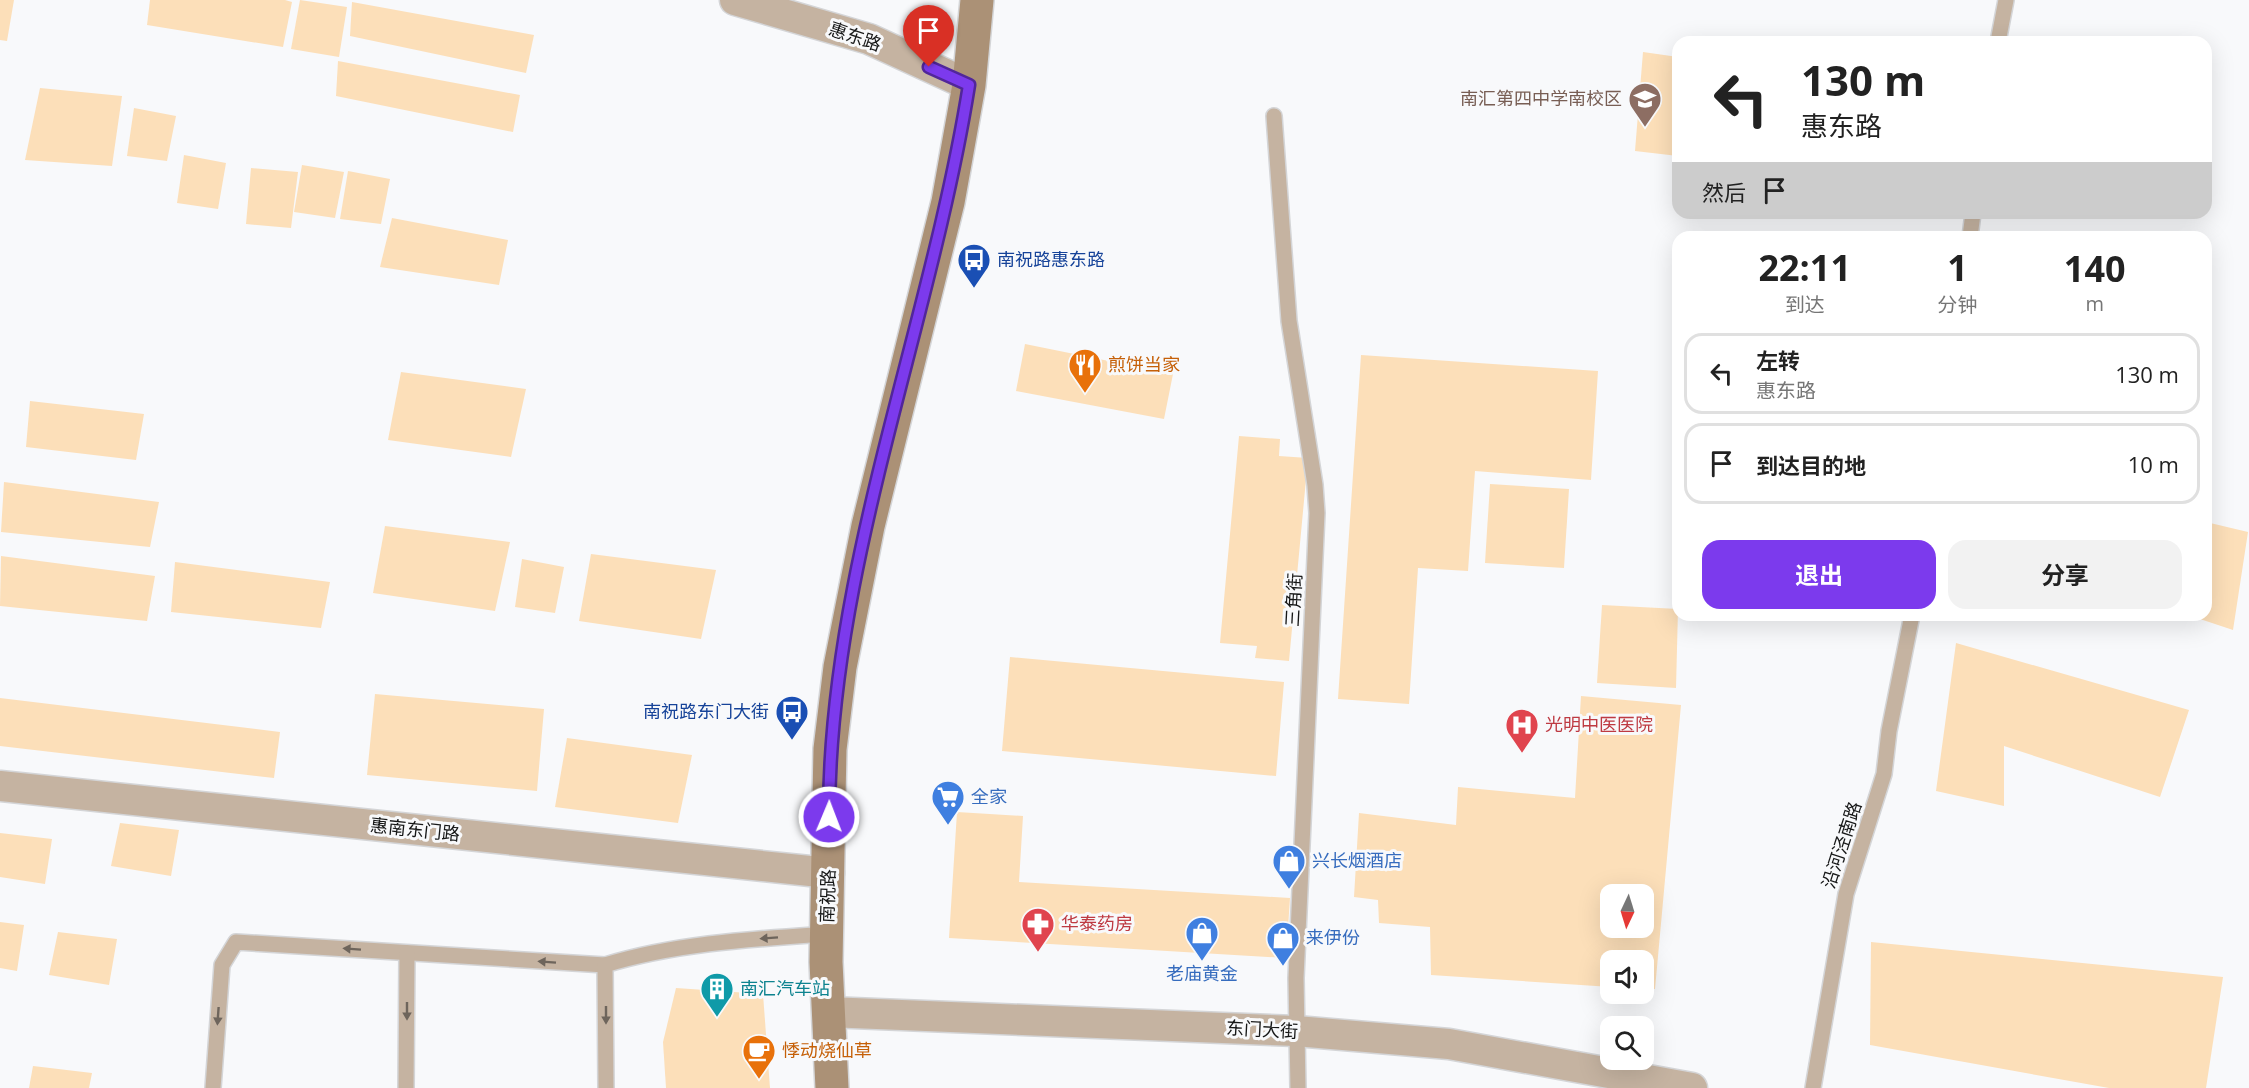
<!DOCTYPE html>
<html lang="zh">
<meta charset="utf-8">
<style>
body{margin:0;font-family:"Open Sans","Noto Sans SC",sans-serif;background:#f2f2f2;color:#222;height:100vh;display:flex;flex-direction:column;font-size:22px;white-space:nowrap}
*{box-sizing:border-box;margin:0}
p{font-size:20px;color:#767676}
.icon{flex:none;width:33px;height:33px;fill:none;stroke:currentColor;stroke-width:2;stroke-linecap:round;stroke-linejoin:round}
.map{position:relative;flex:1;overflow:hidden}
.panel{position:absolute;left:1672px;top:231px;width:540px;height:390px;display:flex;flex-direction:column;background:#fff;border-radius:18px;box-shadow:0 6px 24px #0002}
.panel>*{flex:none}
.guide{position:absolute;left:1672px;top:36px;width:540px;height:183px;border-radius:18px;box-shadow:0 6px 24px #0002;background:#fff;color:#222;overflow:hidden}
.needle{width:39px;rotate:184deg}
.fabs{position:absolute;left:1600px;top:884px;display:grid;gap:12px}
.fabs a{display:grid;place-items:center;width:54px;height:54px;border-radius:12px;background:#fff;box-shadow:0 6px 24px #0002;font-size:30px}
.pin{position:absolute;display:grid;place-items:center;width:51px;height:51px;color:#fff;margin:-62px -26px;border-radius:50% 50% 50% 0;rotate:-45deg;box-shadow:0 0 6px #0007}
.pin .icon{rotate:45deg}
.me{position:absolute;width:66px;margin:-33px;rotate:1deg;stroke-linejoin:round;filter:drop-shadow(0 0 4px #0008)}
.turn{display:flex;align-items:center;gap:21px;height:126px;padding:0 30px;font-size:27px}
.turn .icon{width:78px;height:78px;stroke-width:2.5}
.turn b{display:block;font-size:42px;line-height:51px}
.then{display:flex;align-items:center;height:57px;padding:0 30px;background:#0003;gap:12px;font-size:22px}
.eta{display:flex;justify-content:space-evenly;align-items:center;height:102px;text-align:center}
.eta b{font-size:36px;font-weight:700;line-height:42px}
.action{display:flex;gap:12px;margin-top:auto;padding:12px 30px}
.action a{flex:1;height:69px;border-radius:18px;background:#7c3aed;color:#fff;font-size:24px;font-weight:700;line-height:69px;text-align:center}
.action a+a{background:#f2f2f2;color:#222}
ul{padding:0;list-style:none}
li{display:flex;align-items:center;gap:18px;height:81px;margin:0 12px 9px;padding:0 18px;border:3px solid #e0e0e0;border-radius:18px}
li div{flex:1}
li b{display:block;font-size:22px}
li em{font-style:normal}
.map>svg:first-child{display:block}
.building{fill:#fcdfb9;fill-rule:evenodd}
.lines{fill:none;stroke-linecap:round;stroke-linejoin:round}
.lane-casing{stroke:#d4d5d7;stroke-width:18}
.street-casing{stroke:#d4d5d7;stroke-width:33}
.secondary-casing{stroke:#d4d5d7;stroke-width:36}
.lane{stroke:#c5b3a1;stroke-width:15}
.street{stroke:#c5b3a1;stroke-width:30}
.secondary{stroke:#ab9176;stroke-width:33}
.oneway{fill:#6e655c}
.route-casing{stroke:#51269a;stroke-width:15}
.route{stroke:#7c3aed;stroke-width:10}
.labels{text-anchor:middle;stroke-width:6;stroke-linejoin:round;paint-order:stroke}
.street-label{font-size:18px;fill:#161717;stroke:#f8f9fb}
.education-label{font-size:18px;fill:#785e54;stroke:#f8f9fb;text-anchor:end}
.transit-label{font-size:18px;fill:#164399;stroke:#f8f9fb;text-anchor:start}
.food-label{font-size:18px;fill:#c56008;stroke:#f8f9fb;text-anchor:start}
.health-label{font-size:18px;fill:#be3a42;stroke:#f8f9fb;text-anchor:start}
.shop-label{font-size:18px;fill:#366cbe;stroke:#f8f9fb;text-anchor:start}
.culture-label{font-size:18px;fill:#0d838f;stroke:#f8f9fb;text-anchor:start}
</style>
<div class="map">
<svg width="2249" height="1088" viewBox="0 0 2249 1088">
<rect width="100%" height="100%" fill="#f8f9fb"/>
<!-- building -->
<g class="building">
<polygon points="0,0 14,0 7,41 0,40"/>
<polygon points="150,0 285,0 292,2 283,47 147,25"/>
<polygon points="300,0 347,7 339,57 291,49"/>
<polygon points="352,2 534,35 526,73 350,36"/>
<polygon points="1643,52 1678,57 1678,156 1635,151"/>
<polygon points="338,61 520,95 513,132 336,96"/>
<polygon points="40,88 122,96 112,166 25,160"/>
<polygon points="134,108 176,116 167,161 127,156"/>
<polygon points="184,155 226,163 218,209 177,203"/>
<polygon points="302,165 344,172 335,218 294,212"/>
<polygon points="251,168 298,172 291,228 246,224"/>
<polygon points="348,171 390,179 381,224 340,219"/>
<polygon points="392,218 508,240 499,285 380,267"/>
<polygon points="1025,344 1173,374 1164,419 1016,391"/>
<polygon points="1361,355 1598,371 1591,480 1475,471 1468,571 1418,568 1409,704 1338,699"/>
<polygon points="401,372 526,389 511,457 388,440"/>
<polygon points="30,401 144,414 136,460 26,447"/>
<polygon points="1239,436 1280,439 1279,456 1308,458 1289,661 1255,658 1257,646 1220,643"/>
<polygon points="4,482 159,502 150,547 1,532"/>
<polygon points="1490,484 1569,489 1564,568 1485,563"/>
<polygon points="2206,522 2248,532 2233,630 2188,615 2206,615"/>
<polygon points="385,526 510,542 495,611 373,593"/>
<polygon points="591,554 716,570 701,639 579,621"/>
<polygon points="1,556 155,576 147,621 0,606"/>
<polygon points="522,559 564,567 555,613 515,607"/>
<polygon points="175,562 330,582 321,628 171,612"/>
<polygon points="1602,605 1678,609 1676,688 1597,683"/>
<polygon points="1956,643 2189,710 2160,797 2004,746 2004,806 1936,791"/>
<polygon points="1010,657 1284,682 1276,776 1002,751"/>
<polygon points="375,694 544,709 537,791 367,775"/>
<path d="M 1581,696 L 1681,705 L 1655,989 L 1644,989 L 1644,960 L 1611,960 L 1611,987 L 1431,975 L 1430,927 L 1379,923 L 1378,900 L 1354,897 L 1359,813 L 1456,825 L 1458,787 L 1575,798 ZM 1611,894 L 1644,894 L 1644,927 L 1611,927 Z"/>
<polygon points="0,698 280,732 274,778 0,746"/>
<polygon points="567,738 692,755 678,823 555,807"/>
<polygon points="957,812 1023,816 1019,882 1290,898 1286,958 949,938"/>
<polygon points="120,823 179,830 171,876 111,866"/>
<polygon points="0,833 52,839 45,884 0,877"/>
<polygon points="0,922 24,925 17,971 0,968"/>
<polygon points="58,932 117,939 109,985 49,975"/>
<polygon points="1871,942 2223,977 2206,1088 2109,1088 1870,1045"/>
<polygon points="676,988 763,994 770,1088 666,1088 663,1042"/>
<polygon points="33,1066 92,1073 89,1088 29,1088"/>
</g>
<g class="lines">
<!-- lane casing -->
<g class="lane-casing">
<g id="lane">
<polyline points="1998,42 2006,0"/>
<polyline points="1274,116 1289,321 1315,485 1317,513 1296,978 1298,1088"/>
<polyline points="1970,237 1973,213"/>
<polyline points="213,1088 222,965 236,942 605,965"/>
<polyline points="406,1088 407,953"/>
<path d="M 606,1088 L 605,965 C 677,943 753,939 827,934"/>
<polyline points="1813,1088 1846,894 1884,774 1889,731 1912,615"/>
</g>
</g>
<!-- street casing -->
<g class="street-casing">
<g id="street">
<polyline points="735,0 869,39 969,85"/>
<polyline points="0,786 829,873"/>
<polyline points="828,1012 1296,1031 1449,1044 1692,1088"/>
</g>
</g>
<!-- secondary casing -->
<g class="secondary-casing">
<polyline id="secondary" points="832,1088 826,962 829,798 830,749 840,667 868,526 948,202 969,85 977,0"/>
</g>
<!-- lane -->
<use href="#lane" class="lane"/>
<!-- street -->
<use href="#street" class="street"/>
<!-- secondary -->
<use href="#secondary" class="secondary"/>
</g>
<!-- one-way arrows -->
<defs><path id="oneway-solid" d="M-6-.8H1V-3.2L6.5 0L1 3.2V.8H-6Z" transform="scale(1.5)"/></defs>
<g class="oneway">
<use href="#oneway-solid" transform="translate(769 938) rotate(176)"/>
<use href="#oneway-solid" transform="translate(352 949) rotate(-176)"/>
<use href="#oneway-solid" transform="translate(547 962) rotate(-176)"/>
<use href="#oneway-solid" transform="translate(407 1011) rotate(90)"/>
<use href="#oneway-solid" transform="translate(606 1015) rotate(90)"/>
<use href="#oneway-solid" transform="translate(218 1016) rotate(94)"/>
</g>
<g class="lines">
<!-- route casing -->
<g class="route-casing">
<path id="route" d="M 829,817 C 829,568 930,329 969,85 L 929,67"/>
</g>
<!-- route -->
<use href="#route" class="route"/>
</g>
<!-- icons -->
<defs>
<g id="school-pin" transform="scale(1.725)"><path d="M0 17L-7.5 6A9.5 9.5 0 1 1 7.5 6Z" fill="#8d6e63" stroke="#f8f9fb"/><path d="M0-5L7-2L0 1L-7-2ZM-4 1L0 2.5L4 1V4Q0 6-4 4Z" fill="#fff"/></g>
<g id="bus-pin" transform="scale(1.725)"><path d="M0 17L-7.5 6A9.5 9.5 0 1 1 7.5 6Z" fill="#1a4fb4" stroke="#f8f9fb"/><path d="M-5-6H5V4H4V6H2V4H-2V6H-4V4H-5ZM-3.5-4V0h7V-4ZM-3.5 1.2v1.5H-2V1.2ZM2 1.2v1.5H3.5V1.2Z" fill="#fff"/></g>
<g id="restaurant-pin" transform="scale(1.725)"><path d="M0 17L-7.5 6A9.5 9.5 0 1 1 7.5 6Z" fill="#e8710a" stroke="#f8f9fb"/><path d="M-5-6h1v4h1v-4h1v4h1v-4h1v5L-1.5 .5V6h-2V.5L-5-1ZM5-6V6H3V1.5H1.5Q1.5-4 5-6Z" fill="#fff"/></g>
<g id="hospital-pin" transform="scale(1.725)"><path d="M0 17L-7.5 6A9.5 9.5 0 1 1 7.5 6Z" fill="#e0444e" stroke="#f8f9fb"/><path d="M-5-5h3v3.5h4V-5h3V5h-3V1.5h-4V5h-3Z" fill="#fff"/></g>
<g id="supermarket-pin" transform="scale(1.725)"><path d="M0 17L-7.5 6A9.5 9.5 0 1 1 7.5 6Z" fill="#3f7fe0" stroke="#f8f9fb"/><path d="M-6-5.5h2.5l.6 2H6L4.5 2H-2.5L-4.4-4H-6ZM-1.5 3.2a1.3 1.3 0 1 0 .1 0ZM3 3.2a1.3 1.3 0 1 0 .1 0Z" fill="#fff"/></g>
<g id="shop-pin" transform="scale(1.725)"><path d="M0 17L-7.5 6A9.5 9.5 0 1 1 7.5 6Z" fill="#3f7fe0" stroke="#f8f9fb"/><path d="M-5-2.5h2.3a2.7 3.5 0 0 1 5.4 0H5L5.5 6h-11ZM-1.5-2.5h3a1.5 2.3 0 0 0-3 0Z" fill="#fff"/></g>
<g id="pharmacy-pin" transform="scale(1.725)"><path d="M0 17L-7.5 6A9.5 9.5 0 1 1 7.5 6Z" fill="#e0444e" stroke="#f8f9fb"/><path d="M-2-6h4v4h4v4h-4v4h-4v-4h-4v-4h4Z" fill="#fff"/></g>
<g id="building-pin" transform="scale(1.725)"><path d="M0 17L-7.5 6A9.5 9.5 0 1 1 7.5 6Z" fill="#0f9aa8" stroke="#f8f9fb"/><path d="M-4-6H4V6H1V3H-1V6H-4ZM-2.5-4.3h1.7v1.8h-1.7ZM.8-4.3h1.7v1.8H.8ZM-2.5-1h1.7V.8h-1.7ZM.8-1h1.7V.8H.8Z" fill="#fff"/></g>
<g id="cafe-pin" transform="scale(1.725)"><path d="M0 17L-7.5 6A9.5 9.5 0 1 1 7.5 6Z" fill="#e8710a" stroke="#f8f9fb"/><path d="M-5.5-4.5H6V0H3Q3 3.5 0 3.5H-2.5Q-5.5 3.5-5.5 0ZM3-3.2v2h1.7v-2ZM-6 4.5H4V6H-6Z" fill="#fff"/></g>
</defs>
<g fill-rule="evenodd">
<use href="#school-pin" x="1645" y="99"/>
<use href="#bus-pin" x="974" y="260"/>
<use href="#restaurant-pin" x="1085" y="365"/>
<use href="#bus-pin" x="792" y="712"/>
<use href="#hospital-pin" x="1522" y="725"/>
<use href="#supermarket-pin" x="948" y="797"/>
<use href="#shop-pin" x="1289" y="861"/>
<use href="#pharmacy-pin" x="1038" y="924"/>
<use href="#shop-pin" x="1202" y="933"/>
<use href="#shop-pin" x="1283" y="938"/>
<use href="#building-pin" x="717" y="989"/>
<use href="#cafe-pin" x="759" y="1051"/>
</g>
<g class="labels">
<!-- street labels -->
<g class="street-label">
<text transform="translate(855 37) rotate(19)" y="6">惠东路</text>
<text transform="translate(1294 600) rotate(-87)" y="6">三角街</text>
<text transform="translate(415 830) rotate(6)" y="6">惠南东门路</text>
<text transform="translate(1842 845) rotate(-72)" y="6">沿河泾南路</text>
<text transform="translate(828 896) rotate(-88)" y="6">南祝路</text>
<text transform="translate(1262 1030) rotate(3)" y="6">东门大街</text>
</g>
<!-- education labels -->
<g class="education-label">
<text x="1622" y="105">南汇第四中学南校区</text>
</g>
<!-- transit labels -->
<g class="transit-label">
<text x="997" y="266">南祝路惠东路</text>
<text x="769" y="718" text-anchor="end">南祝路东门大街</text>
</g>
<!-- food labels -->
<g class="food-label">
<text x="1108" y="371">煎饼当家</text>
<text x="782" y="1057">悸动烧仙草</text>
</g>
<!-- health labels -->
<g class="health-label">
<text x="1545" y="731">光明中医医院</text>
<text x="1061" y="930">华泰药房</text>
</g>
<!-- shop labels -->
<g class="shop-label">
<text x="971" y="803">全家</text>
<text x="1312" y="867">兴长烟酒店</text>
<text x="1306" y="944">来伊份</text>
<text x="1202" y="980" text-anchor="middle">老庙黄金</text>
</g>
<!-- culture labels -->
<g class="culture-label">
<text x="740" y="995">南汇汽车站</text>
</g>
</g>
</svg>
<div class="fabs">
<a><svg class="needle" viewBox="-14 -14 28 28"><path d="M0-13l5 13h-10z" fill="#e53935"/><path d="M0 13l5-13h-10z" fill="#767676"/></svg></a>
<a><svg class="icon" aria-label="sound" viewBox="0 0 24 24"><path d="M4 9h4l5-4v14l-5-4H4zM17 9q2 3 0 6"/></svg></a>
<a><svg class="icon" aria-label="search" viewBox="0 0 24 24"><circle cx="10" cy="10" r="6"/><path d="M15 15l6 6"/></svg></a>
</div>
<div class="pin" style="left:929px;top:67px;background:#d93025"><svg class="icon" aria-label="arrive" viewBox="0 0 24 24"><path d="M6 21V4h12l-3 4 3 4H6"/></svg></div>
<svg class="me" style="left:829px;top:817px" viewBox="-20 -20 40 40"><circle r="17" fill="#7c3aed" stroke="#fff" stroke-width="3"/><path d="M0-11L8 9 0 5-8 9z" fill="#fff"/></svg>
<div class="guide">
<div class="turn"><svg class="icon" aria-label="left" viewBox="0 0 24 24"><path d="M17 20v-9H6M10 6l-5 5 5 5"/></svg><div><b>130 m</b>惠东路</div></div>
<div class="then">然后<svg class="icon" aria-label="arrive" viewBox="0 0 24 24"><path d="M6 21V4h12l-3 4 3 4H6"/></svg></div>
</div>
<section class="panel">
<div class="eta">
<div><b>22:11</b><p>到达</p></div>
<div><b>1</b><p>分钟</p></div>
<div><b>140</b><p>m</p></div>
</div>
<ul>
<li><svg class="icon" aria-label="left" viewBox="0 0 24 24"><path d="M17 20v-9H6M10 6l-5 5 5 5"/></svg><div><b>左转</b><p>惠东路</p></div><em>130 m</em></li>
<li><svg class="icon" aria-label="arrive" viewBox="0 0 24 24"><path d="M6 21V4h12l-3 4 3 4H6"/></svg><div><b>到达目的地</b></div><em>10 m</em></li>
</ul>
<div class="action"><a>退出</a><a>分享</a></div>
</section>
</div>
